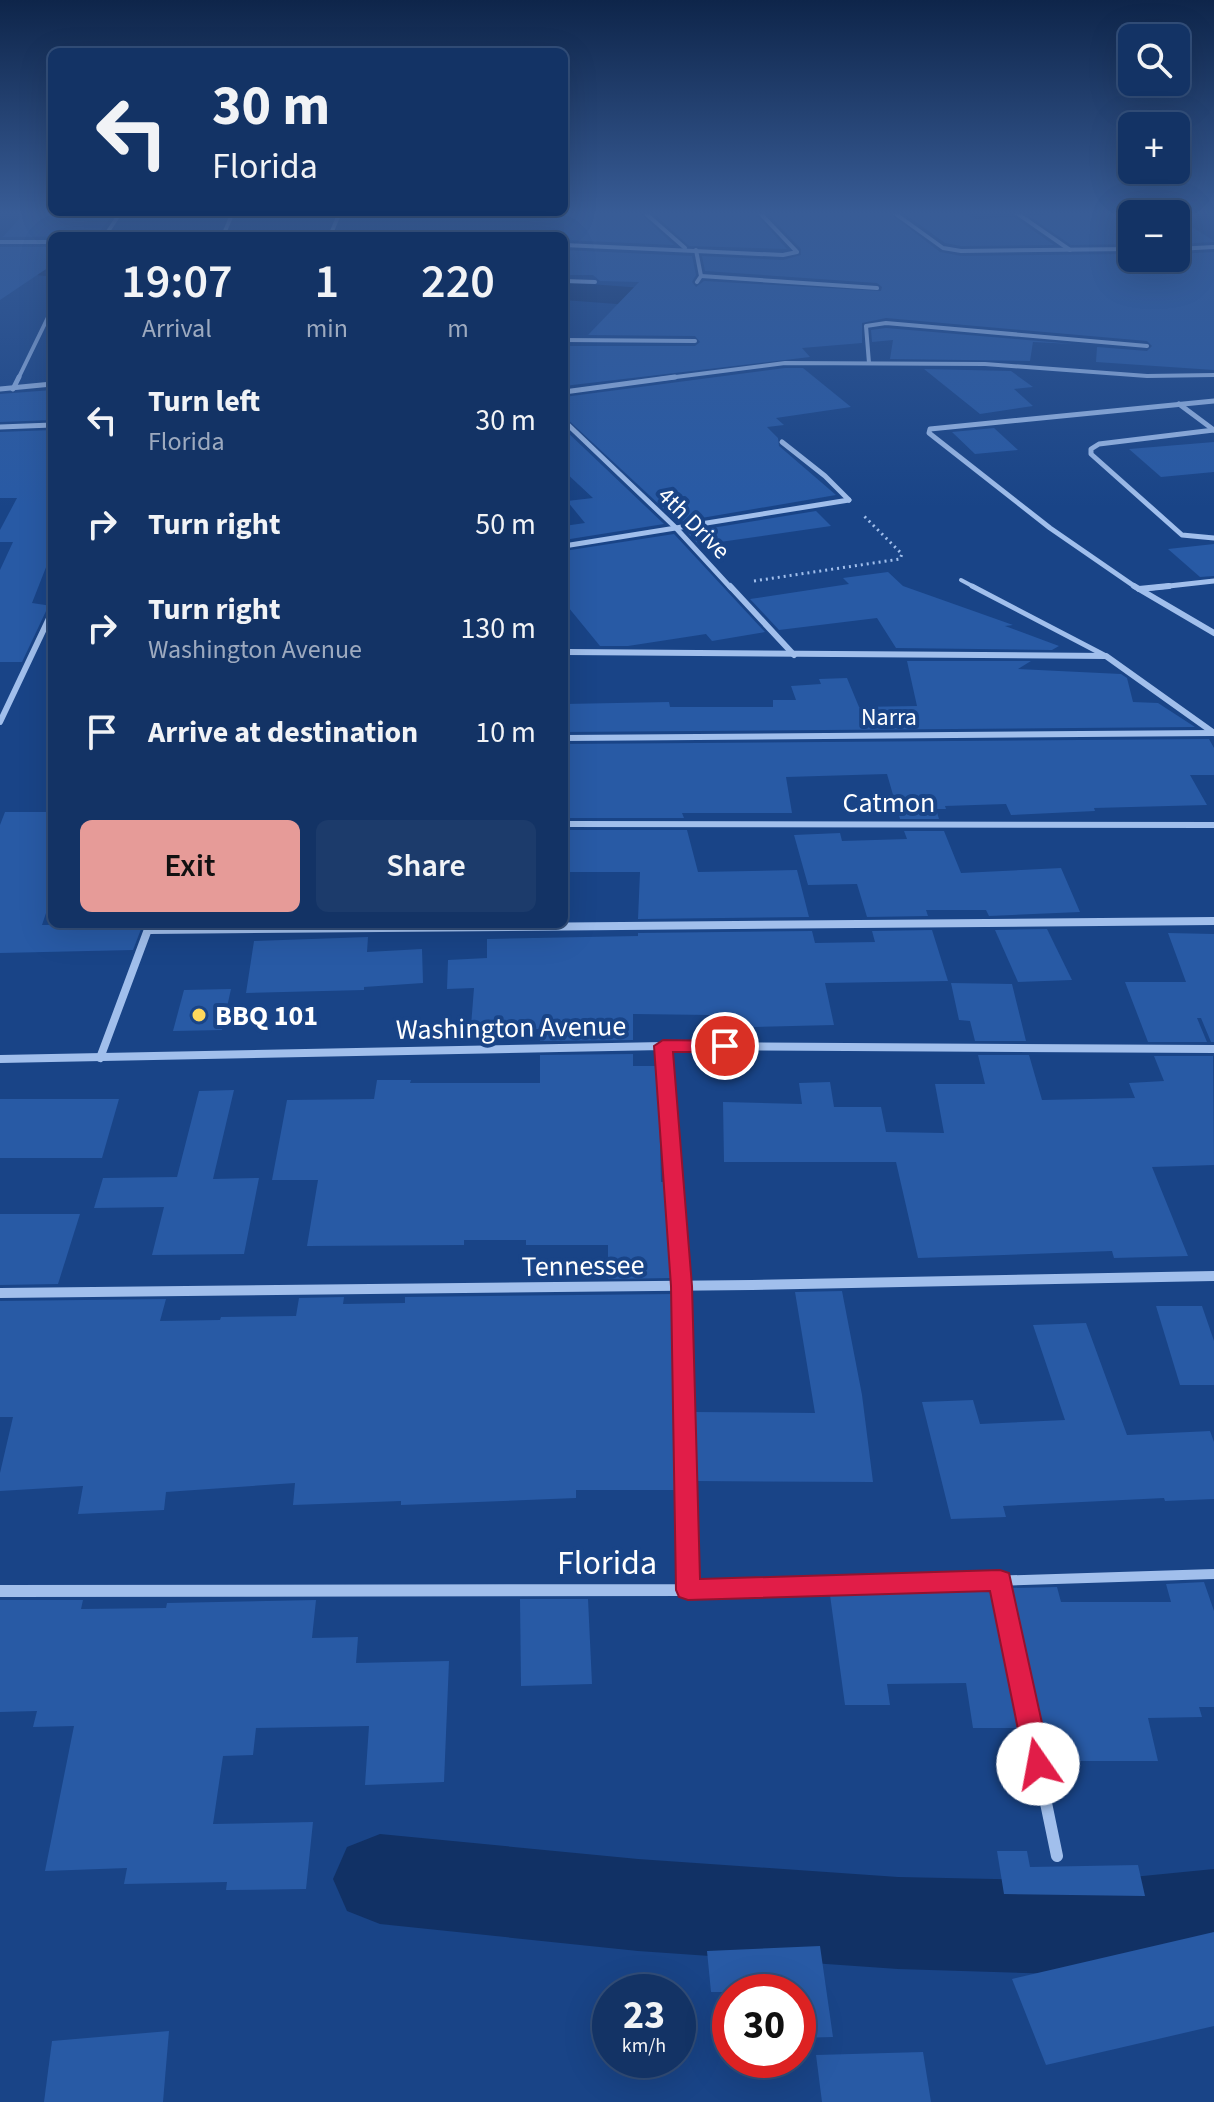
<!DOCTYPE html>
<meta charset="utf-8">
<style>
body{margin:0;font-family:"Source Sans 3",sans-serif;background:#1c3b6b;color:#f1f3f6;height:100vh;display:flex;flex-direction:column;font-size:30px;white-space:nowrap}
*{box-sizing:border-box;margin:0}
p{font-size:26px;color:#9daabf}
.icon{flex:none;width:44px;height:44px;fill:none;stroke:currentColor;stroke-width:2;stroke-linecap:round;stroke-linejoin:round}
.map{position:relative;flex:1;overflow:hidden}
.sheet{position:absolute;left:48px;top:232px;width:520px;height:696px;display:flex;flex-direction:column;background:#133365;border-radius:12px;box-shadow:0 8px 32px #0002,0 0 0 2px #324e79}
.sheet>*{flex:none}
.banner{position:absolute;left:48px;top:48px;width:520px;height:168px;border-radius:12px;box-shadow:0 8px 32px #0002,0 0 0 2px #324e79;background:#133365;color:#f1f3f6;overflow:hidden}
.fabs{position:absolute;left:1118px;top:24px;display:grid;gap:16px}
.fabs a{display:grid;place-items:center;width:72px;height:72px;border-radius:12px;background:#133365;box-shadow:0 8px 32px #0002,0 0 0 2px #324e79;font-size:40px}
.speed{position:absolute;left:592px;top:1974px;display:flex;gap:16px;font-size:40px;font-weight:700;text-align:center}
.speed>*{display:grid;place-content:center;width:104px;height:104px;border-radius:50%;background:#133365;box-shadow:0 8px 32px #0002,0 0 0 2px #324e79;line-height:1}
.speed small{font-size:20px;font-weight:400}
.speed .limit{border:12px solid #d22;background:#fff;color:#111}
.pin{position:absolute;display:grid;place-items:center;width:68px;height:68px;color:#fff;margin:-34px;border:4px solid #fff;border-radius:50%;box-shadow:0 2px 8px #0007}
.me{position:absolute;width:88px;margin:-44px;rotate:348deg;stroke-linejoin:round;filter:drop-shadow(0 0 6px #0008)}
.turn{display:flex;align-items:center;gap:28px;height:168px;padding:0 32px;font-size:36px}
.turn .icon{width:104px;height:104px;stroke-width:2.5}
.turn b{display:block;font-size:56px;line-height:68px}
.eta{display:flex;justify-content:space-evenly;align-items:center;height:136px;text-align:center}
.eta b{font-size:48px;font-weight:600;line-height:56px}
.action{display:flex;gap:16px;margin-top:auto;padding:16px 32px}
.action a{flex:1;height:92px;border-radius:12px;background:#e69b98;color:#111;font-size:32px;font-weight:600;line-height:92px;text-align:center}
.action a+a{background:#1c3b6b;color:#f1f3f6}
ul{padding:0;list-style:none}
li{display:flex;align-items:center;gap:24px;height:104px;padding:0 32px}
li div{flex:1}
li b{display:block;font-size:30px}
li em{font-style:normal}
.map>svg:first-child{display:block}
.lines{fill:none;stroke-linecap:round;stroke-linejoin:round}
.river{fill:#113165;fill-rule:evenodd}
.building{fill:#285aa5}
.path{stroke:#a1bfec;stroke-width:3;stroke-dasharray:2 4;stroke-linecap:butt}
.lane-far1{stroke:#a1bfec;stroke-width:4}
.lane{stroke:#a1bfec;stroke-width:5}
.street-far5{stroke:#a1bfec;stroke-width:4}
.street-far4{stroke:#a1bfec;stroke-width:5}
.street-far3{stroke:#a1bfec;stroke-width:6}
.street-far2{stroke:#a1bfec;stroke-width:8}
.street-far1{stroke:#a1bfec;stroke-width:10}
.street{stroke:#a1bfec;stroke-width:12}
.route{fill:#e11d48;stroke:#92132f;stroke-width:2}
.poi-dot{fill:#ffd85c;stroke:#194487;stroke-width:3}
.labels{text-anchor:middle;stroke-width:8;stroke-linejoin:round;paint-order:stroke}
.far-street-label{font-size:24px;fill:#fff;stroke:#194487}
.street-label{font-size:28px;fill:#fff;stroke:#194487}
.poi-label{font-size:28px;font-weight:bold;fill:#fff;stroke:#194487;text-anchor:start}
.near-street-label{font-size:34px;fill:#fff;stroke:#194487}
</style>
<div class="map">
<svg width="1214" height="2102" viewBox="0 0 1214 2102">
<rect width="100%" height="100%" fill="#194487"/>
<g class="lines">
<!-- river -->
<g class="river">
<polygon points="0,254 52,259 52,277 0,270"/>
<polygon points="564,282 708,293 719,296 723,302 719,308 708,311 564,300"/>
<polygon points="380,1834 638,1859 898,1877 1092,1881 1214,1869 1214,1961 1092,1975 898,1969 638,1951 380,1924 347,1911 333,1879 347,1847"/>
</g>
</g>
<!-- building -->
<g class="building">
<polygon points="25,212 115,212 96,236 3,237"/>
<polygon points="564,212 639,212 674,245 564,240"/>
<polygon points="652,212 754,212 787,249 689,246"/>
<polygon points="766,212 888,212 940,252 961,256 1132,254 1132,258 1176,258 1176,254 1214,252 1214,370 1096,362 1097,347 1147,351 1152,346 1147,341 886,318 862,323 862,343 802,348 810,357 564,386 564,346 695,346 700,342 695,336 588,335 639,282 600,281 593,275 564,275 564,250 692,256 696,275 692,282 696,287 704,281 881,291 882,287 877,283 705,271 702,256 783,260 801,255 801,249"/>
<polygon points="902,212 964,212 975,219 1014,217 1054,245 961,246 945,243"/>
<polygon points="1075,212 1117,212 1132,223 1132,244 1071,245 1029,216"/>
<polygon points="1176,217 1214,241 1214,242 1176,244"/>
<polygon points="0,247 52,247 52,265 0,300"/>
<polygon points="886,328 1073,344 1033,342 1030,361 890,359 893,340 872,342 871,330"/>
<polygon points="785,368 803,368 851,407 776,418 784,425 767,427 778,438 779,446 836,495 678,522 564,416 564,397"/>
<polygon points="924,369 1011,371 1033,387 1014,389 1033,406 980,414"/>
<polygon points="52,390 52,420 0,422 0,394"/>
<polygon points="994,428 1018,450 975,454 952,432"/>
<polygon points="564,429 664,524 564,540 564,526 585,523 567,501 593,498 564,471"/>
<polygon points="52,430 52,552 32,603 52,606 47,609 22,662 0,662 0,570 13,542 0,542 0,530 17,498 0,498 0,432"/>
<polygon points="1214,442 1214,472 1161,477 1129,449"/>
<polygon points="816,511 831,526 699,545 687,532"/>
<polygon points="674,534 765,632 712,641 706,634 628,646 600,646 564,602 564,551"/>
<polygon points="1214,544 1214,576 1200,577 1168,549"/>
<polygon points="888,572 903,586 1013,625 1005,626 1059,646 1052,650 896,648 877,618 779,630 750,599 849,584 843,578"/>
<polygon points="907,661 1031,661 1018,669 1121,674 1127,678 1133,702 1158,703 1195,727 564,732 564,704 669,702 670,707 773,707 773,700 796,700 791,686 821,684 819,679 847,678 859,707 917,706"/>
<polygon points="1209,739 1214,748 1214,775 1190,775 1207,805 1094,808 1095,811 1011,815 1006,804 945,806 946,809 936,809 939,819 900,819 887,774 786,777 792,813 682,813 684,818 564,818 564,744"/>
<polygon points="5,812 52,812 52,895 42,925 143,924 133,950 0,953 0,825"/>
<polygon points="564,830 687,830 698,872 797,870 809,917 638,919 640,872 564,872"/>
<polygon points="904,831 944,831 961,873 1061,868 1080,912 989,916 986,910 926,910 928,916 867,917 857,884 808,885 794,835 840,833 842,841 907,839"/>
<polygon points="1047,929 1072,980 1018,982 995,930"/>
<polygon points="932,930 948,981 825,983 834,1025 713,1028 711,1015 633,1014 633,1040 540,1041 540,1029 533,1029 533,1025 471,1026 474,988 447,989 448,960 487,958 487,939 638,936 638,933 812,931 815,943 875,942 872,931"/>
<polygon points="1168,933 1214,934 1214,1042 1211,1042 1201,1018 1197,1018 1207,1042 1148,1042 1125,982 1186,982"/>
<polygon points="368,937 367,952 422,949 423,983 364,987 364,990 246,993 254,941"/>
<polygon points="951,983 1012,984 1026,1041 975,1041 970,1021 959,1020"/>
<polygon points="231,989 222,1030 173,1031 184,990"/>
<polygon points="633,1054 633,1066 658,1066 661,1182 666,1182 673,1278 608,1279 608,1245 526,1245 526,1240 464,1240 464,1245 307,1246 318,1180 272,1180 287,1100 374,1099 377,1080 411,1080 410,1083 540,1083 540,1055"/>
<polygon points="978,1055 1029,1055 1042,1100 1135,1098 1129,1083 1164,1081 1154,1056 1213,1056 1214,1165 1152,1167 1188,1256 1114,1258 1112,1251 918,1258 896,1162 724,1162 723,1102 802,1104 799,1083 830,1082 834,1107 881,1107 886,1132 944,1133 935,1084 985,1084"/>
<polygon points="234,1090 213,1179 259,1178 244,1254 152,1255 164,1207 94,1208 103,1178 177,1177 199,1091"/>
<polygon points="0,1099 119,1099 102,1158 0,1158"/>
<polygon points="0,1214 80,1214 58,1284 0,1285"/>
<polygon points="842,1291 862,1395 873,1482 694,1481 693,1412 815,1413 795,1292"/>
<polygon points="674,1294 678,1490 576,1490 576,1498 401,1505 401,1501 293,1505 295,1483 166,1492 164,1510 78,1514 83,1486 0,1491 0,1473 13,1417 0,1417 0,1301 166,1299 160,1321 220,1320 221,1317 296,1316 299,1298 344,1297 343,1304 405,1303 405,1297"/>
<polygon points="1156,1306 1202,1306 1214,1341 1214,1385 1180,1385"/>
<polygon points="1086,1323 1127,1435 1210,1431 1214,1442 1214,1499 1165,1501 1164,1498 1003,1506 1006,1517 951,1519 922,1402 973,1400 980,1424 1065,1420 1033,1325"/>
<polygon points="1204,1582 1214,1611 1214,1707 1199,1707 1202,1717 1148,1718 1158,1761 1064,1761 1056,1728 1040,1728 1011,1588 1057,1587 1061,1602 1171,1602 1166,1584"/>
<polygon points="992,1589 1021,1728 973,1728 966,1683 887,1684 890,1705 845,1705 830,1595"/>
<polygon points="520,1599 588,1599 592,1684 521,1686"/>
<polygon points="0,1600 83,1600 81,1609 166,1608 167,1603 316,1600 312,1638 358,1637 356,1663 449,1661 444,1782 365,1785 369,1726 256,1728 253,1755 223,1756 213,1824 313,1822 306,1889 226,1890 227,1882 124,1884 127,1868 45,1871 74,1726 33,1727 37,1711 0,1712"/>
<polygon points="997,1851 1027,1851 1030,1867 1138,1865 1145,1896 1004,1894"/>
<polygon points="1214,1932 1214,2026 1046,2065 1012,1979"/>
<polygon points="820,1946 833,2037 798,2038 798,1992 711,1992 707,1951"/>
<polygon points="169,2031 163,2102 44,2102 52,2041"/>
<polygon points="923,2052 931,2102 822,2102 816,2055"/>
</g>
<g class="lines">
<!-- path -->
<polyline class="path" points="754,581 900,559 902,554 862,514"/>
<!-- lane-far1 -->
<polyline class="lane-far1" points="961,580 976,588"/>
<!-- lane -->
<polyline class="lane" points="972,586 1106,656"/>
<!-- street-far5 -->
<g class="street-far5">
<polyline points="644,212 685,248"/>
<polyline points="893,212 943,248 961,251 1132,249"/>
<polyline points="1015,212 1070,250"/>
<polyline points="1122,212 1132,218"/>
<polyline points="105,236 121,212"/>
<polyline points="223,236 233,212"/>
<polyline points="330,236 340,212"/>
<polyline points="0,242 52,242"/>
<polyline points="564,245 783,255 797,252 759,212"/>
<polyline points="1176,249 1214,247"/>
<polyline points="696,250 701,276 697,282"/>
<polyline points="701,276 877,288"/>
<polyline points="564,281 595,282"/>
<polyline points="564,340 695,341"/>
<polyline points="869,363 866,326 886,323 1147,346"/>
<polyline points="18,379 52,309"/>
<polyline points="660,379 785,363 985,364 1147,376 1214,375"/>
</g>
<!-- street-far4 -->
<g class="street-far4">
<polyline points="0,389 52,384"/>
<polyline points="13,389 19,377"/>
<polyline points="564,392 675,377"/>
<polyline points="1179,404 1214,430"/>
<polyline points="564,421 675,527 731,588"/>
<polyline points="0,427 52,425"/>
<polyline points="1214,430 1099,444 1091,449 1091,454 1182,535 1214,538"/>
<polyline points="782,442 825,476 849,500"/>
<polyline points="564,546 849,500"/>
<polyline points="1137,588 1050,528 929,433 930,429 1214,401"/>
<polyline points="1151,588 1214,581"/>
</g>
<!-- street-far3 -->
<g class="street-far3">
<polyline points="730,586 794,655"/>
<polyline points="1134,586 1214,633"/>
<polyline points="1139,589 1169,586"/>
<polyline points="567,652 1106,656 1214,733"/>
<polyline points="0,722 52,612"/>
<polyline points="564,738 1213,733"/>
<polyline points="564,824 1214,825"/>
</g>
<!-- street-far2 -->
<g class="street-far2">
<polyline points="149,930 1214,921"/>
<polyline points="663,1046 673,1177"/>
<polyline points="100,1058 150,924"/>
<polyline points="0,1059 663,1046 1214,1049"/>
</g>
<!-- street-far1 -->
<g class="street-far1">
<polyline points="673,1175 682,1286 688,1588"/>
<polyline points="0,1293 752,1285 1214,1276"/>
<polyline points="1000,1580 1002,1588"/>
<polyline points="766,1588 1214,1574"/>
</g>
<!-- street -->
<g class="street">
<polyline points="688,1586 688,1590"/>
<polyline points="1001,1586 1057,1856"/>
<polyline points="0,1591 688,1590 831,1586"/>
</g>
</g>
<!-- sky -->
<linearGradient id="sky" x2="0" y2="1"><stop stop-color="#0e254a"/><stop offset="0.42" stop-color="#385c96"/><stop offset="1" stop-color="#385c96" stop-opacity="0"/></linearGradient>
<rect width="1214" height="507" fill="url(#sky)"/>
<!-- route -->
<polygon class="route" points="663,1040 725,1041 734,1046 725,1052 673,1052 692,1286 700,1579 1000,1570 1009,1573 1051,1764 1048,1773 1038,1776 1028,1773 1025,1764 990,1591 688,1600 679,1597 676,1590 671,1286 654,1046"/>
<!-- markers -->
<circle class="poi-dot" cx="199" cy="1015" r="8"/>
<g class="labels">
<!-- far-street labels -->
<g class="far-street-label">
<text transform="translate(694 523) rotate(45)" y="8">4th Drive</text>
<text x="889" y="725">Narra</text>
</g>
<!-- street labels -->
<g class="street-label">
<text x="889" y="812">Catmon</text>
<text transform="translate(511 1027) rotate(-1)" y="10">Washington Avenue</text>
<text transform="translate(583 1265) rotate(-1)" y="10">Tennessee</text>
</g>
<!-- poi labels -->
<g class="poi-label">
<text x="215" y="1025">BBQ 101</text>
</g>
<!-- near-street labels -->
<g class="near-street-label">
<text x="607" y="1574">Florida</text>
</g>
</g>
</svg>
<div class="fabs">
<a><svg class="icon" aria-label="search" viewBox="0 0 24 24"><circle cx="10" cy="10" r="6"/><path d="M15 15l6 6"/></svg></a>
<a>+</a>
<a>−</a>
</div>
<div class="speed"><div>23<small>km/h</small></div><div class="limit">30</div></div>
<div class="pin" style="left:725px;top:1046px;background:#d93025"><svg class="icon" aria-label="arrive" viewBox="0 0 24 24"><path d="M6 21V4h12l-3 4 3 4H6"/></svg></div>
<svg class="me" style="left:1038px;top:1764px" viewBox="-20 -20 40 40"><circle r="19" fill="#fff"/><path d="M0-13L10 11 0 6-10 11z" fill="#e11d48"/></svg>
<div class="banner">
<div class="turn"><svg class="icon" aria-label="left" viewBox="0 0 24 24"><path d="M17 20v-9H6M10 6l-5 5 5 5"/></svg><div><b>30 m</b>Florida</div></div>
</div>
<section class="sheet">
<div class="eta">
<div><b>19:07</b><p>Arrival</p></div>
<div><b>1</b><p>min</p></div>
<div><b>220</b><p>m</p></div>
</div>
<ul>
<li><svg class="icon" aria-label="left" viewBox="0 0 24 24"><path d="M17 20v-9H6M10 6l-5 5 5 5"/></svg><div><b>Turn left</b><p>Florida</p></div><em>30 m</em></li>
<li><svg class="icon" aria-label="right" viewBox="0 0 24 24"><path d="M7 20v-9h11M14 6l5 5-5 5"/></svg><div><b>Turn right</b></div><em>50 m</em></li>
<li><svg class="icon" aria-label="right" viewBox="0 0 24 24"><path d="M7 20v-9h11M14 6l5 5-5 5"/></svg><div><b>Turn right</b><p>Washington Avenue</p></div><em>130 m</em></li>
<li><svg class="icon" aria-label="arrive" viewBox="0 0 24 24"><path d="M6 21V4h12l-3 4 3 4H6"/></svg><div><b>Arrive at destination</b></div><em>10 m</em></li>
</ul>
<div class="action"><a>Exit</a><a>Share</a></div>
</section>
</div>
